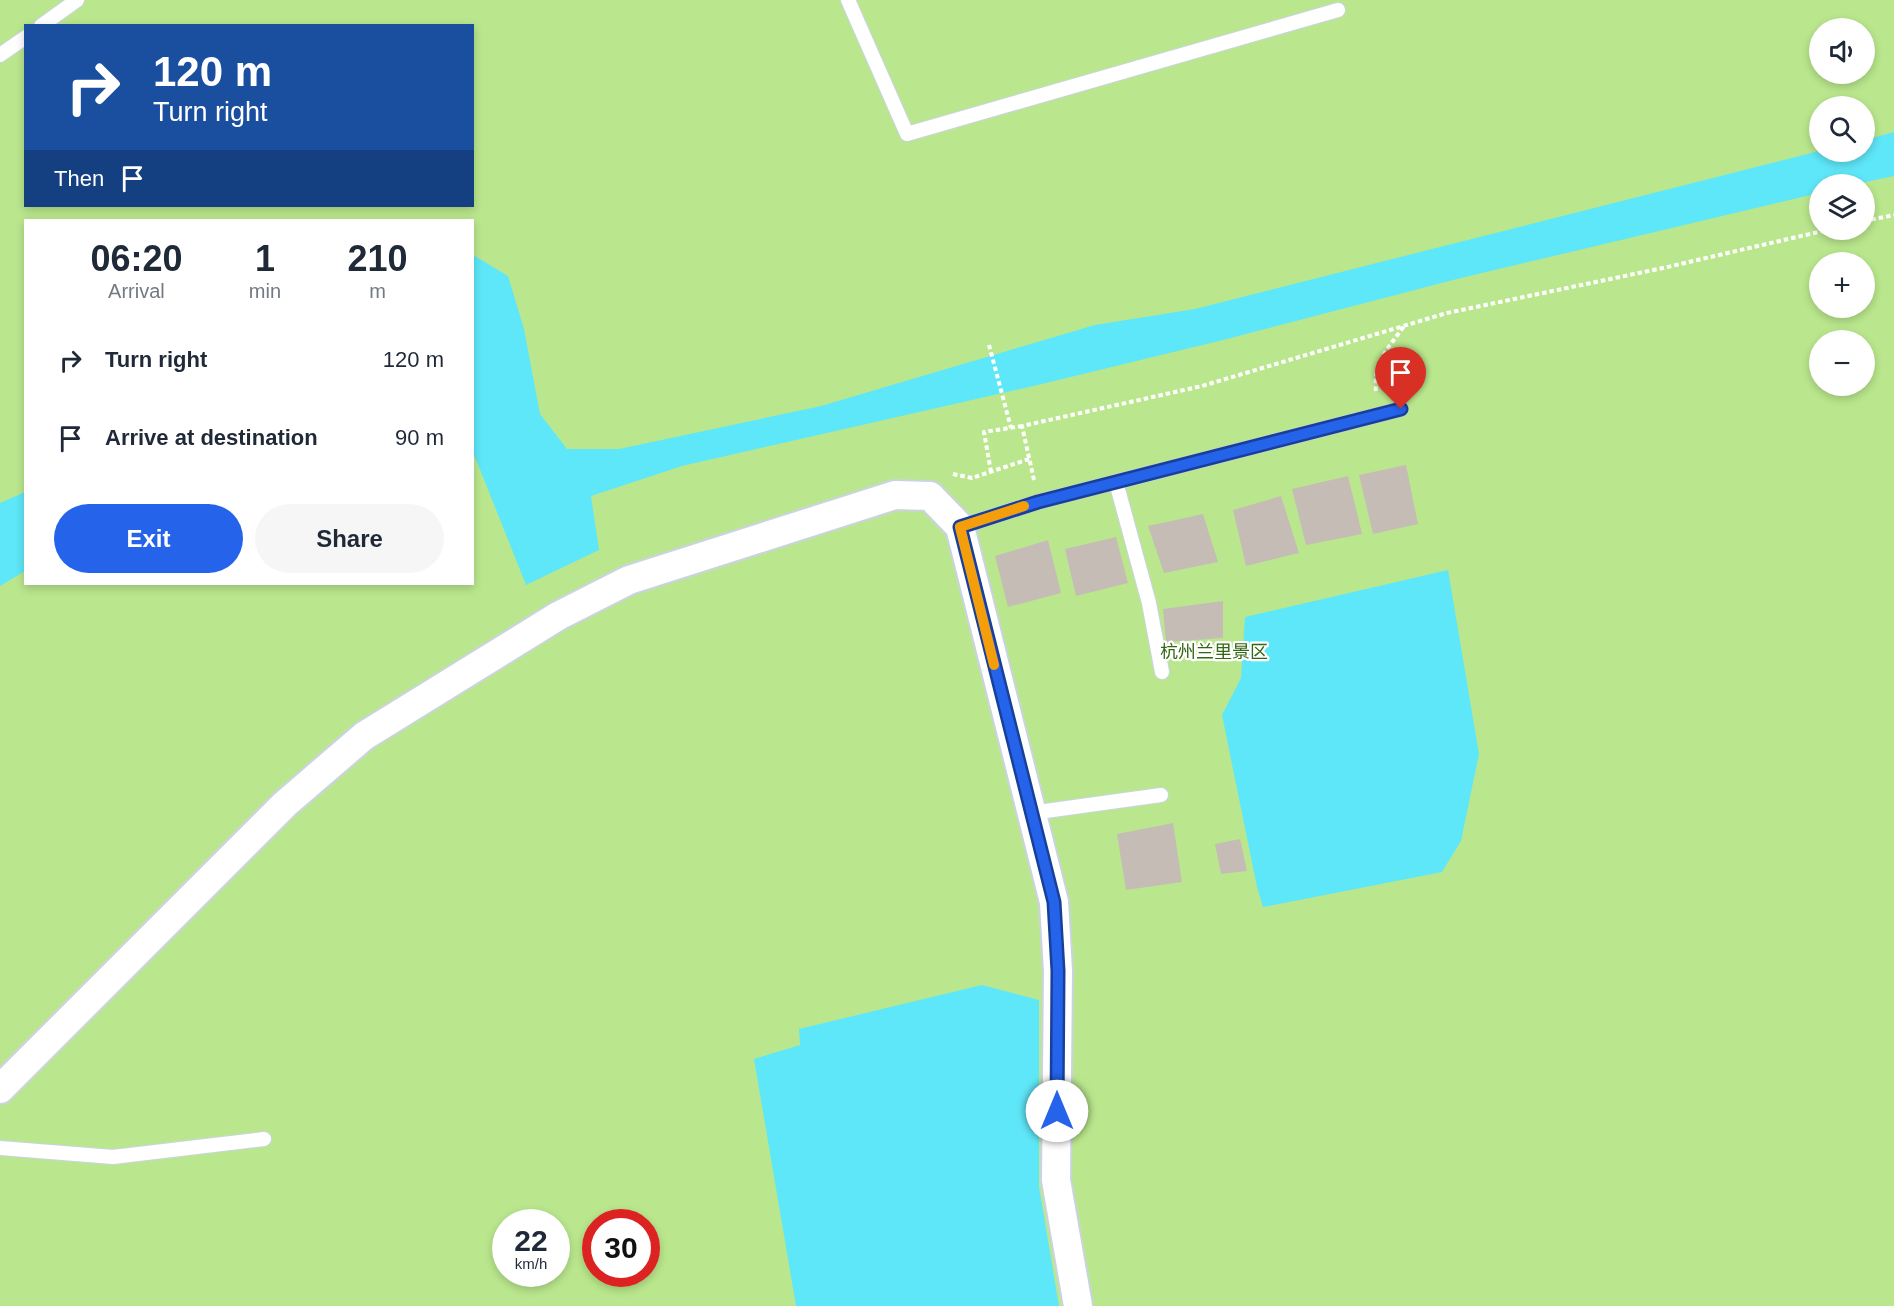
<!DOCTYPE html>
<meta charset="utf-8">
<style>
body{margin:0;font-family:Arial,"Noto Sans SC",sans-serif;background:#f6f6f7;color:#1f2937;height:100vh;display:flex;flex-direction:column;font-size:22px;white-space:nowrap}
*{box-sizing:border-box;margin:0}
p{font-size:20px;color:#747a83}
.icon{flex:none;width:33px;height:33px;fill:none;stroke:currentColor;stroke-width:2;stroke-linecap:round;stroke-linejoin:round}
.map{position:relative;flex:1;overflow:hidden}
.panel{position:absolute;left:24px;top:219px;width:450px;height:366px;display:flex;flex-direction:column;background:#fff;border-radius:0px;box-shadow:0 3px 9px #0003}
.panel>*{flex:none}
.guide{position:absolute;left:24px;top:24px;width:450px;height:183px;border-radius:0px;box-shadow:0 3px 9px #0003;background:#1a4fa0;color:#fff;overflow:hidden}
.tools{position:absolute;left:1809px;top:18px;display:grid;gap:12px}
.tools a{display:grid;place-items:center;width:66px;height:66px;border-radius:50%;background:#fff;box-shadow:0 3px 9px #0003;font-size:30px}
.speed{position:absolute;left:492px;top:1209px;display:flex;gap:12px;font-size:30px;font-weight:700;text-align:center}
.speed>*{display:grid;place-content:center;width:78px;height:78px;border-radius:50%;background:#fff;box-shadow:0 3px 9px #0003;line-height:1}
.speed small{font-size:15px;font-weight:400}
.speed .limit{border:9px solid #d22;background:#fff;color:#111}
.pin{position:absolute;display:grid;place-items:center;width:51px;height:51px;color:#fff;margin:-62px -26px;border-radius:50% 50% 50% 0;rotate:-45deg;box-shadow:0 0 6px #0007}
.pin .icon{rotate:45deg}
.me{position:absolute;width:66px;margin:-33px;rotate:0deg;stroke-linejoin:round;filter:drop-shadow(0 0 4px #0008)}
.turn{display:flex;align-items:center;gap:21px;height:126px;padding:0 30px;font-size:27px}
.turn .icon{width:78px;height:78px;stroke-width:2.5}
.turn b{display:block;font-size:42px;line-height:51px}
.then{display:flex;align-items:center;height:57px;padding:0 30px;background:#0003;gap:12px;font-size:22px}
.eta{display:flex;justify-content:space-evenly;align-items:center;height:102px;text-align:center}
.eta b{font-size:36px;font-weight:700;line-height:42px}
.action{display:flex;gap:12px;margin-top:auto;padding:12px 30px}
.action a{flex:1;height:69px;border-radius:36px;background:#2563eb;color:#fff;font-size:24px;font-weight:700;line-height:69px;text-align:center}
.action a+a{background:#f6f6f7;color:#1f2937}
ul{padding:0;list-style:none}
li{display:flex;align-items:center;gap:18px;height:78px;padding:0 30px}
li div{flex:1}
li b{display:block;font-size:22px}
li em{font-style:normal}
.map>svg:first-child{display:block}
.green{fill:#bae78d;fill-rule:evenodd}
.water{fill:#5ee7f8}
.building{fill:#c6bcb6}
.lines{fill:none;stroke-linecap:round;stroke-linejoin:round}
.service-casing{stroke:#cbd3e2;stroke-width:16}
.minor-casing{stroke:#cbd3e2;stroke-width:32}
.path{stroke:#fff;stroke-width:4;stroke-dasharray:4.5 3;stroke-linecap:butt}
.service{stroke:#fff;stroke-width:14}
.minor{stroke:#fff;stroke-width:28}
.route-casing{stroke:#184099;stroke-width:15}
.route{stroke:#2563eb;stroke-width:10}
.slow{stroke:#f59e0b;stroke-width:10}
.labels{text-anchor:middle;stroke-width:4.5;stroke-linejoin:round;paint-order:stroke}
.park-label{font-size:18px;fill:#326713;stroke:#fff}
</style>
<div class="map">
<svg width="1894" height="1306" viewBox="0 0 1894 1306">
<rect width="100%" height="100%" fill="#ebdfd6"/>
<!-- green -->
<path class="green" d="M 0,0 L 1894,0 L 1894,1306 L 0,1306 ZM 26,26 L 472,26 L 472,206 L 26,206 ZM 1820,28 L 1864,28 L 1864,74 L 1820,74 ZM 1820,106 L 1864,106 L 1864,152 L 1820,152 ZM 1820,184 L 1864,184 L 1864,230 L 1820,230 ZM 26,220 L 472,220 L 472,584 L 26,584 ZM 1820,262 L 1864,262 L 1864,308 L 1820,308 ZM 1820,340 L 1864,340 L 1864,386 L 1820,386 ZM 506,1222 L 556,1222 L 556,1274 L 506,1274 ZM 596,1222 L 646,1222 L 646,1274 L 596,1274 Z"/>
<!-- water -->
<g class="water">
<polygon points="1894,132 1894,176 1856,184 1820,184 1819,193 1457,279 1227,339 1042,384 682,466 591,496 599,550 526,585 473,452 473,255 508,276 524,329 540,414 567,449 619,449 821,406 1095,325 1195,309 1819,151 1864,152 1865,140"/>
<polygon points="25,492 25,571 0,586 0,503"/>
<polygon points="1448,570 1479,754 1461,841 1442,872 1263,907 1257,887 1222,715 1241,678 1245,617"/>
<polygon points="982,985 1039,1000 1039,1187 1059,1306 796,1306 754,1059 800,1045 799,1029"/>
</g>
<!-- building -->
<g class="building">
<polygon points="1406,465 1418,524 1373,534 1359,475"/>
<polygon points="1348,476 1362,534 1306,545 1292,489"/>
<polygon points="1281,496 1299,553 1246,566 1233,510"/>
<polygon points="1203,514 1218,562 1164,573 1148,526"/>
<polygon points="1116,537 1128,583 1076,596 1065,549"/>
<polygon points="1048,540 1061,593 1008,607 995,556"/>
<polygon points="1223,601 1223,638 1166,642 1163,609"/>
<polygon points="1173,823 1182,882 1126,890 1117,834"/>
<polygon points="1240,839 1247,871 1221,874 1215,844"/>
</g>
<g class="lines">
<!-- service casing -->
<g class="service-casing">
<g id="service">
<polyline points="848,0 907,134 1338,10"/>
<polyline points="41,26 77,0"/>
<polyline points="0,55 26,37"/>
<polyline points="1116,482 1149,603 1162,672"/>
<polyline points="960,527 1038,502 1401,409"/>
<polyline points="1031,813 1161,795"/>
<polyline points="0,1148 113,1157 264,1139"/>
</g>
</g>
<!-- minor casing -->
<g class="minor-casing">
<polyline id="minor" points="0,1089 285,804 364,736 558,616 629,580 895,495 930,496 960,527 1054,902 1058,971 1056,1180 1078,1306"/>
</g>
<!-- path -->
<g class="path">
<polyline points="1864,221 1894,215"/>
<polyline points="989,345 1011,428"/>
<path d="M 1376,391 C 1373,361 1388,349 1404,326"/>
<polyline points="991,472 984,432 1022,426"/>
<polyline points="953,474 972,478 1029,459"/>
<polyline points="1034,480 1022,426 1202,386 1447,313 1663,268 1827,230"/>
</g>
<!-- service -->
<use href="#service" class="service"/>
<!-- minor -->
<use href="#minor" class="minor"/>
</g>
<g class="lines">
<!-- route casing -->
<g class="route-casing">
<polyline id="route" points="1057,1111 1058,971 1054,902 960,527 1038,502 1401,409"/>
</g>
<!-- route -->
<use href="#route" class="route"/>
<!-- slow -->
<polyline class="slow" points="994,665 960,527 1024,506"/>
</g>
<g class="labels">
<!-- park labels -->
<g class="park-label">
<text x="1214" y="658">杭州兰里景区</text>
</g>
</g>
</svg>
<div class="tools">
<a><svg class="icon" aria-label="sound" viewBox="0 0 24 24"><path d="M4 9h4l5-4v14l-5-4H4zM17 9q2 3 0 6"/></svg></a>
<a><svg class="icon" aria-label="search" viewBox="0 0 24 24"><circle cx="10" cy="10" r="6"/><path d="M15 15l6 6"/></svg></a>
<a><svg class="icon" aria-label="layers" viewBox="0 0 24 24"><path d="M12 4l9 5-9 5-9-5zM3 14l9 5 9-5"/></svg></a>
<a>+</a>
<a>−</a>
</div>
<div class="speed"><div>22<small>km/h</small></div><div class="limit">30</div></div>
<div class="pin" style="left:1401px;top:409px;background:#d93025"><svg class="icon" aria-label="arrive" viewBox="0 0 24 24"><path d="M6 21V4h12l-3 4 3 4H6"/></svg></div>
<svg class="me" style="left:1057px;top:1111px" viewBox="-20 -20 40 40"><circle r="19" fill="#fff"/><path d="M0-13L10 11 0 6-10 11z" fill="#2563eb"/></svg>
<div class="guide">
<div class="turn"><svg class="icon" aria-label="right" viewBox="0 0 24 24"><path d="M7 20v-9h11M14 6l5 5-5 5"/></svg><div><b>120 m</b>Turn right</div></div>
<div class="then">Then<svg class="icon" aria-label="arrive" viewBox="0 0 24 24"><path d="M6 21V4h12l-3 4 3 4H6"/></svg></div>
</div>
<section class="panel">
<div class="eta">
<div><b>06:20</b><p>Arrival</p></div>
<div><b>1</b><p>min</p></div>
<div><b>210</b><p>m</p></div>
</div>
<ul>
<li><svg class="icon" aria-label="right" viewBox="0 0 24 24"><path d="M7 20v-9h11M14 6l5 5-5 5"/></svg><div><b>Turn right</b></div><em>120 m</em></li>
<li><svg class="icon" aria-label="arrive" viewBox="0 0 24 24"><path d="M6 21V4h12l-3 4 3 4H6"/></svg><div><b>Arrive at destination</b></div><em>90 m</em></li>
</ul>
<div class="action"><a>Exit</a><a>Share</a></div>
</section>
</div>
